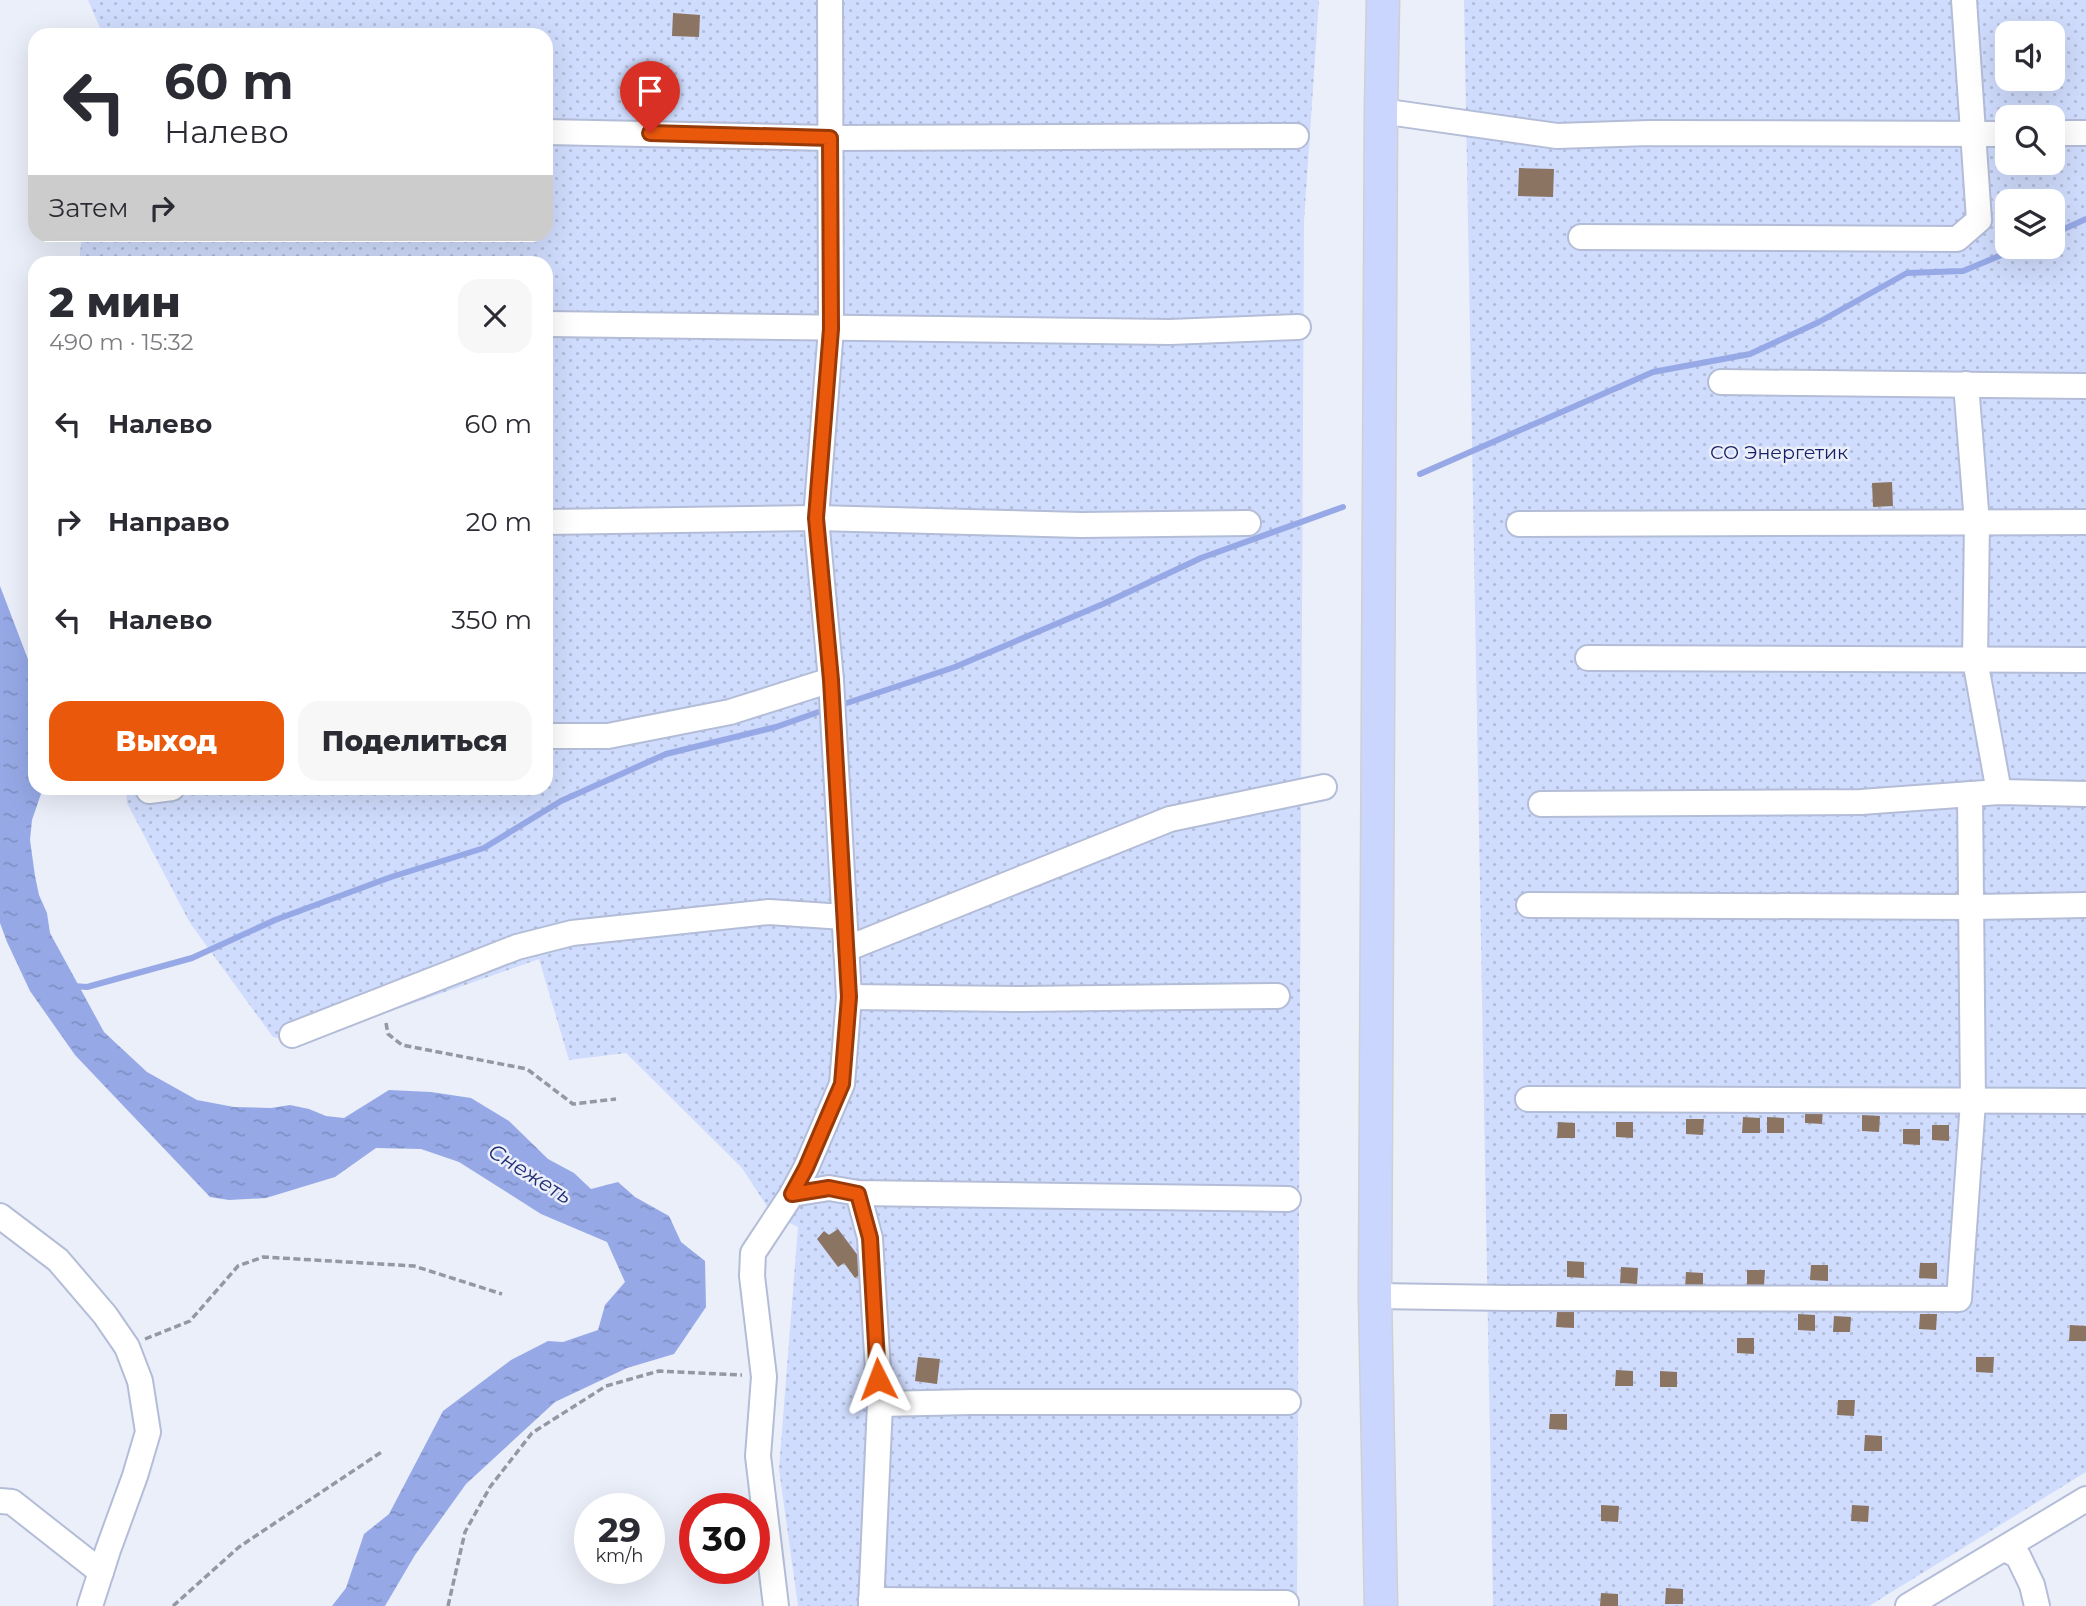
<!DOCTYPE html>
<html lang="ru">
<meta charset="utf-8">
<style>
body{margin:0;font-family:Montserrat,sans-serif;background:#f7f7f7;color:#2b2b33;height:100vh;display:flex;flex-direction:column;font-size:26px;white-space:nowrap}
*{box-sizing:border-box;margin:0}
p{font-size:23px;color:#7c7c81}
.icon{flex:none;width:38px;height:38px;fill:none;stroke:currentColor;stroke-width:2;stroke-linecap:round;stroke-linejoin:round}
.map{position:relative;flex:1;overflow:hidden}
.panel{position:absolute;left:28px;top:256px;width:525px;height:539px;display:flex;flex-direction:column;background:#fff;border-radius:21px;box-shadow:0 7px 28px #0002}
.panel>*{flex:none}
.top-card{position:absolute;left:28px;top:28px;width:525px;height:214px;border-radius:21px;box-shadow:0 7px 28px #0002;background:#fff;color:#2b2b33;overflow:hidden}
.fabs{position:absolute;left:1995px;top:21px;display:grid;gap:14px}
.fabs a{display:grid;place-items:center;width:70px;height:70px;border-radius:14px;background:#fff;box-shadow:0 7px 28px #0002;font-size:35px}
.speed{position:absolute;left:574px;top:1493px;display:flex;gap:14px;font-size:35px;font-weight:700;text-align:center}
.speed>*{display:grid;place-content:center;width:91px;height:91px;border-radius:50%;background:#fff;box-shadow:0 7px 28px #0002;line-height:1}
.speed small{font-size:18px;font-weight:400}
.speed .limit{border:10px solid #d22;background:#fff;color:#111}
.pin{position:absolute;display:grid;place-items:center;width:60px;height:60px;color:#fff;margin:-72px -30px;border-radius:50% 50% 50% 0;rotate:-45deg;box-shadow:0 0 7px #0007}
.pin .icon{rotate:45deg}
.me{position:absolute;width:77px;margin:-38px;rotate:357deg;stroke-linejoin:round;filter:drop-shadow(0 0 5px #0008)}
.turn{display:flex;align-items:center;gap:24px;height:147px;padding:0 21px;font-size:32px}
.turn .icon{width:91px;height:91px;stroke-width:2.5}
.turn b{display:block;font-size:49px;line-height:60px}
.then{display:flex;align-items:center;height:66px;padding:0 21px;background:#0003;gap:14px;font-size:26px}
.round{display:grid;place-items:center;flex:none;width:74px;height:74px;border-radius:21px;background:#f7f7f7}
.summary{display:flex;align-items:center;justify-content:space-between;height:119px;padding:0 21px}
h1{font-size:42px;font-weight:800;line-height:52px}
.primary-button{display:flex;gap:14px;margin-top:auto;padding:14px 21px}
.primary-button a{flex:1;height:80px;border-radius:21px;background:#ea580c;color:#fff;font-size:28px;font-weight:800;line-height:80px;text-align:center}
.primary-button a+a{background:#f7f7f7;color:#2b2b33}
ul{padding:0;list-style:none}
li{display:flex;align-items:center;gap:21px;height:98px;padding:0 21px}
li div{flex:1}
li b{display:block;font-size:26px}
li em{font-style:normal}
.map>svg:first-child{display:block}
.garden{fill:url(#garden-dots);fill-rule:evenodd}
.water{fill:url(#water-ripples)}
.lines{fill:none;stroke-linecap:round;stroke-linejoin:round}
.stream{stroke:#96a9e6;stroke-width:6}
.building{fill:#8b7462}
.minor-casing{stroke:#b4bdd7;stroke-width:28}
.major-casing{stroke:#cfd0d1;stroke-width:35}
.path{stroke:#9498a2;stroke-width:3.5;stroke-dasharray:7 3.5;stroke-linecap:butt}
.minor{stroke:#fff;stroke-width:24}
.major{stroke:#cad6fe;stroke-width:32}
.route-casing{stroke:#983908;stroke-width:18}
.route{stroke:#ea580c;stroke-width:12}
.labels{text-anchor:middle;stroke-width:5;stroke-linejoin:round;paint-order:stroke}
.park-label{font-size:19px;fill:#182167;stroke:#ebeffa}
.water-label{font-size:21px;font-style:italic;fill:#222e75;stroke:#ebeffa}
</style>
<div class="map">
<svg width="2086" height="1606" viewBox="0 0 2086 1606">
<defs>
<pattern id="garden-dots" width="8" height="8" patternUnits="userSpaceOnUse" patternTransform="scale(1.75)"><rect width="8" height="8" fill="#d0dcfd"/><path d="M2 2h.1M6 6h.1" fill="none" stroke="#b1bcd8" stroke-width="1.8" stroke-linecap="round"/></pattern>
<pattern id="water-ripples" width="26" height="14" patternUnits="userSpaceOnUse" patternTransform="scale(1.75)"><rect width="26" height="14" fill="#96a9e6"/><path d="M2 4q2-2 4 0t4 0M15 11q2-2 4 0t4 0" fill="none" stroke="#8090c5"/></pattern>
</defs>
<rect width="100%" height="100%" fill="#ebeffa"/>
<!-- garden -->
<g class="garden">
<polygon points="88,0 1319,0 1304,221 1297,1606 798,1606 779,1469 798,1227 772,1214 742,1168 626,1053 569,1060 539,959 303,1042 273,1037 190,923 127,803 126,788 546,788 546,262 79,262 82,235 546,234 546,35 103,35"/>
<path d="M 1464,0 L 2086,0 L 2086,1472 L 1869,1606 L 1493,1606 ZM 2007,33 L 2053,33 L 2053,79 L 2007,79 ZM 2007,117 L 2053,117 L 2053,163 L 2007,163 ZM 2007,201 L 2053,201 L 2053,247 L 2007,247 Z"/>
</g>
<!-- water -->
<polygon class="water" points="0,586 34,675 35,682 35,788 43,788 32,820 30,840 35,876 39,895 47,913 50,933 104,1032 147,1072 197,1100 234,1107 271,1108 290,1105 309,1109 326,1116 344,1118 389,1090 431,1092 471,1098 509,1121 548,1159 574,1173 591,1189 618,1182 635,1197 669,1216 681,1242 705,1261 706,1307 674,1354 627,1368 555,1402 466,1484 415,1555 385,1606 332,1606 346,1588 364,1534 389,1514 443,1411 511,1360 548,1341 563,1342 598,1330 605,1305 625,1282 607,1242 541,1214 459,1162 421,1149 376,1148 335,1177 266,1198 229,1200 210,1197 75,1055 30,991 7,942 0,923"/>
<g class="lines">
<!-- stream -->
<g class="stream">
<polyline points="2053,234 2086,219"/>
<polyline points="1420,474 1653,372 1750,354 1819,322 1907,273 1963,271 2021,247"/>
<polyline points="838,706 955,667 1103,604 1201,558 1343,507"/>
<polyline points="73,986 87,987 192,958 275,920 391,877 484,848 561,801 666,754 776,727 827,709"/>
</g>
</g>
<!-- building -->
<g class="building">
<polygon points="673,13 700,15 699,37 672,36"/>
<polygon points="1519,168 1554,169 1553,197 1518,196"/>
<polygon points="1892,482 1893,506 1873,507 1872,483"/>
<polygon points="1805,1107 1823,1108 1822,1124 1805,1123"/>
<polygon points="1862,1115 1880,1116 1879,1132 1862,1131"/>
<polygon points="1743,1117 1760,1118 1760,1133 1742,1133"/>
<polygon points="1767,1117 1784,1118 1784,1133 1767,1133"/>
<polygon points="1686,1119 1704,1119 1703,1135 1686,1134"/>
<polygon points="1558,1122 1575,1123 1575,1138 1557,1138"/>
<polygon points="1616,1122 1633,1122 1633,1138 1616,1137"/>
<polygon points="1932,1125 1949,1125 1949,1141 1932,1140"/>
<polygon points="1903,1129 1920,1129 1920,1145 1903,1144"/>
<polygon points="838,1229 868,1269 855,1278 844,1263 838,1267 817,1239 824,1231 829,1235"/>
<polygon points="1567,1261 1584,1262 1584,1278 1567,1277"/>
<polygon points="1920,1263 1937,1263 1937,1279 1919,1278"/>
<polygon points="1811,1265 1828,1265 1828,1281 1810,1280"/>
<polygon points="1621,1267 1638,1268 1637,1284 1620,1283"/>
<polygon points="1747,1270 1765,1270 1764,1286 1747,1285"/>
<polygon points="1686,1272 1703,1273 1703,1288 1685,1288"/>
<polygon points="1557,1312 1574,1312 1574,1328 1556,1327"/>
<polygon points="1798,1314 1815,1315 1815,1331 1798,1330"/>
<polygon points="1920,1314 1937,1314 1936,1330 1919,1329"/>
<polygon points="1834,1316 1851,1317 1850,1332 1833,1332"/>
<polygon points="2070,1325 2086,1326 2086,1341 2069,1341"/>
<polygon points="1737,1338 1754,1338 1754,1354 1737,1353"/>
<polygon points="918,1357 940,1359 937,1384 915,1381"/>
<polygon points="1976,1357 1994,1357 1993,1373 1976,1372"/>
<polygon points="1616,1370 1633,1371 1633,1386 1615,1386"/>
<polygon points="1660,1371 1677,1372 1677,1387 1660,1387"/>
<polygon points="1838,1400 1855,1400 1854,1416 1837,1415"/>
<polygon points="1550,1414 1567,1414 1567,1430 1549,1429"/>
<polygon points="1865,1435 1882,1436 1882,1451 1864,1451"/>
<polygon points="1601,1505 1619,1506 1618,1522 1601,1521"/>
<polygon points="1852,1505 1869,1506 1868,1522 1851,1521"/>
<polygon points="1666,1588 1683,1589 1683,1604 1665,1604"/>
<polygon points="1601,1593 1618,1594 1618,1606 1600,1606"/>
</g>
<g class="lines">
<!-- minor casing -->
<g class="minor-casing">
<g id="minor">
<polyline points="1381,111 1557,136 1649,133 2007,134"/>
<polyline points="546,132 830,138 1296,136"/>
<polyline points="2053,133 2086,133"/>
<polyline points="1581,237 1957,239 1979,220 1964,0"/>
<polyline points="546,324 1170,332 1298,327"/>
<polyline points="1721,382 2086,386"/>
<polyline points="1966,384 1977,523 1975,660 1999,792"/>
<polyline points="546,522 816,518 1081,525 1248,523"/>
<polyline points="1519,524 2086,522"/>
<polyline points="1588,658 2086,660"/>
<polyline points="546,736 608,736 730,712 831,680"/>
<polyline points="149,791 172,788"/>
<polyline points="1541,804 1861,802 1999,792 2086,794"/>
<polyline points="1529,905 1972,907 2086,905"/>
<polyline points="846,949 1170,819 1324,787"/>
<polyline points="849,997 1019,999 1277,996"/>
<polyline points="292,1035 517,947 572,933 769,912 844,917"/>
<polyline points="1528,1099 2086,1101"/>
<polyline points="858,1193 870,1238 880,1404 871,1606"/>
<polyline points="792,1194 806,1168 842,1084 849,997 831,680 816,518 831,329 830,0"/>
<polyline points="0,1216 58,1260 105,1315 127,1347 140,1381 148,1432 135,1476 108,1550 90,1606"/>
<polyline points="1375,1296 1508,1298 1959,1299 1973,1102 1970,794"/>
<polyline points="880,1404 972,1402 1288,1402"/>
<polyline points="0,1501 12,1502 101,1572"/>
<polyline points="2005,1549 2018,1556 2032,1585 2037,1606"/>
<polyline points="871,1600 1286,1603"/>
<polyline points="776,1606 758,1456 764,1377 752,1276 753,1253 792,1194 829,1188 858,1193 1288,1199"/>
<polyline points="1908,1606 2086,1499"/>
</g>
</g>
<!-- major casing -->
<g class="major-casing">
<polyline id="major" points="1381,1606 1375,1296 1381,111 1383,0"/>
</g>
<!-- path -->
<g class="path">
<polyline points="386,1023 388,1034 402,1045 527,1069 573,1104 616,1099"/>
<polyline points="145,1339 190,1321 238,1266 263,1257 414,1266 502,1294"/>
<polyline points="173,1606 239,1547 383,1451"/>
<polyline points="448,1606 465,1532 490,1487 532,1433 606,1386 659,1371 742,1375"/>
</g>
<!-- minor -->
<use href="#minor" class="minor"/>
<!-- major -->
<use href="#major" class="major"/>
</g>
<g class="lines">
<!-- route casing -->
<g class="route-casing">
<polyline id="route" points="650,133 830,138 831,329 816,518 831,680 849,997 842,1084 806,1168 792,1194 829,1188 858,1194 870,1238 878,1379"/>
</g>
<!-- route -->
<use href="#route" class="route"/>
</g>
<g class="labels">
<!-- park labels -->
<g class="park-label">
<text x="1779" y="459">СО Энергетик</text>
</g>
<!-- water labels -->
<g class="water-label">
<text transform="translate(530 1174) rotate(32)" y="7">Снежеть</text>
</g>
</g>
</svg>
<div class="fabs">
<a><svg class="icon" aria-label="sound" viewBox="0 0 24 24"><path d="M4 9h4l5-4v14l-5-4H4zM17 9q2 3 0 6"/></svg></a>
<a><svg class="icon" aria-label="search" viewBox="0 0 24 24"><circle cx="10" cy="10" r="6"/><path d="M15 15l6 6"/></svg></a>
<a><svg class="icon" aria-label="layers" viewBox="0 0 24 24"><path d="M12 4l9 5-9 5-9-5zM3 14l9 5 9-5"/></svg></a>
</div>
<div class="speed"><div>29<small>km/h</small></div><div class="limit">30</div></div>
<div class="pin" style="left:650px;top:133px;background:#d93025"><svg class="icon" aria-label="arrive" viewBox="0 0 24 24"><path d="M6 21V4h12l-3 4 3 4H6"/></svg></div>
<svg class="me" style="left:878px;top:1379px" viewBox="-20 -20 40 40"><path d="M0-17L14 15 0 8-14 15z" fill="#ea580c" stroke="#fff" stroke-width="4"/></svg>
<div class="top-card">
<div class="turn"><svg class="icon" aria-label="left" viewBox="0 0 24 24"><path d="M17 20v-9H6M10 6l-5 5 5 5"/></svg><div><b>60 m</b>Налево</div></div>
<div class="then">Затем<svg class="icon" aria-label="right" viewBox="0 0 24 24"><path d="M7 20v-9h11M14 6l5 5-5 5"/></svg></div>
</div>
<section class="panel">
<div class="summary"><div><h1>2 мин</h1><p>490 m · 15:32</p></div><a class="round"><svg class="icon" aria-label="close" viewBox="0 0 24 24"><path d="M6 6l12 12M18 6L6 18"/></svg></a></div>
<ul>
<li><svg class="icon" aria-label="left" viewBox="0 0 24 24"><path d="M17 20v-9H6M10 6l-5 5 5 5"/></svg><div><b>Налево</b></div><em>60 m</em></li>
<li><svg class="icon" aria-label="right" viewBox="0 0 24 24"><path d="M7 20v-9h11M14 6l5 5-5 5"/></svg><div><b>Направо</b></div><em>20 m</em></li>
<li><svg class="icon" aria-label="left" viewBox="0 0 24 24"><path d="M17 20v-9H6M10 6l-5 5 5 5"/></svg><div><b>Налево</b></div><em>350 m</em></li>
</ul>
<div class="primary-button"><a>Выход</a><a>Поделиться</a></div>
</section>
</div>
